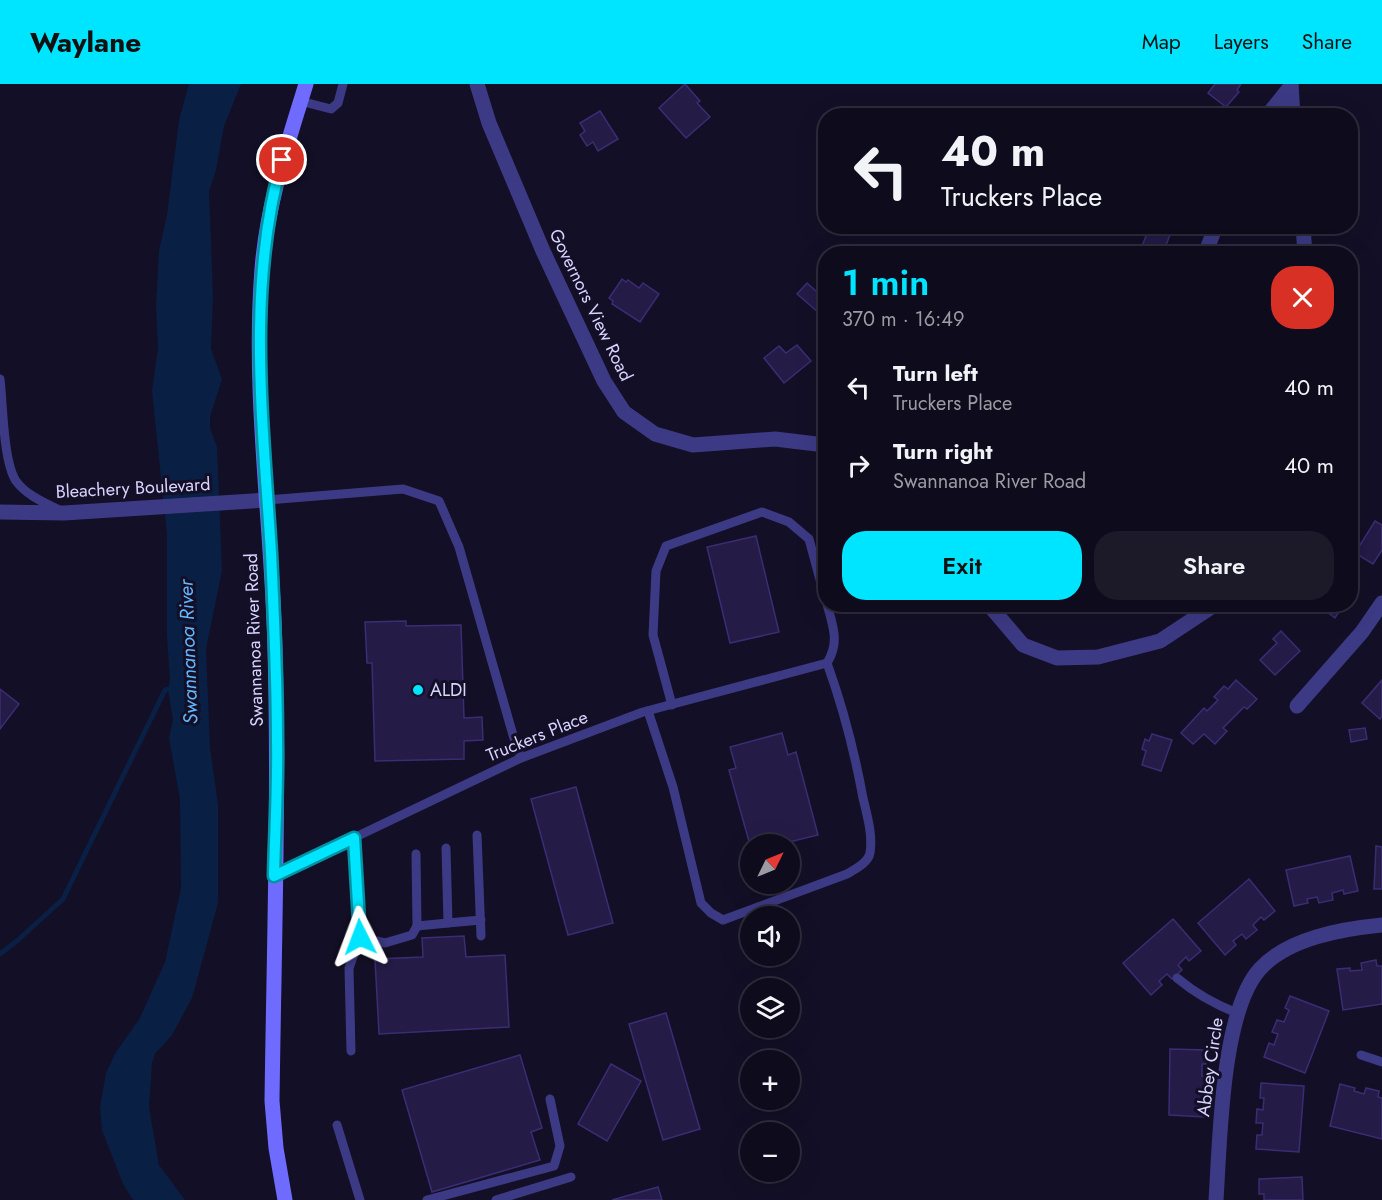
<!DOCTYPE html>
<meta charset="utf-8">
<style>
body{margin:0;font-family:Jost,sans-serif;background:#1c1929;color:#f1f3f6;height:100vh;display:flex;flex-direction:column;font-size:22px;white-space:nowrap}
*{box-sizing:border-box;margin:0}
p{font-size:20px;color:#9b9ba3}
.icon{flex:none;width:33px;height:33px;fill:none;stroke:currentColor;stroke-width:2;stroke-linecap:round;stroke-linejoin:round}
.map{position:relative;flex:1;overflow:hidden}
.details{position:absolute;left:818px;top:162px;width:540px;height:366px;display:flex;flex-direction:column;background:#0e0b1c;border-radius:24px;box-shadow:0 6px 24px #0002,0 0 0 2px #2e2b3b}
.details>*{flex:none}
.guide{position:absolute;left:818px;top:24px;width:540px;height:126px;border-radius:24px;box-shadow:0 6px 24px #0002,0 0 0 2px #2e2b3b;background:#0e0b1c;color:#f1f3f6;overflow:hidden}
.needle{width:39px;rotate:47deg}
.buttons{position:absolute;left:740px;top:750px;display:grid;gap:12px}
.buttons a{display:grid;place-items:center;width:60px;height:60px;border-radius:50%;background:#0e0b1c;box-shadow:0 6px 24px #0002,0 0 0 2px #2e2b3b;font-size:30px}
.pin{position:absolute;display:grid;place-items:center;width:51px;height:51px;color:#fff;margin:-26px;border:3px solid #fff;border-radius:50%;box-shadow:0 2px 6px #0007}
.me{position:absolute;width:66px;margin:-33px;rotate:357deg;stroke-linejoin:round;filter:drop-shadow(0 0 4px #0008)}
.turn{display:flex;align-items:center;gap:21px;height:126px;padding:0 24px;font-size:27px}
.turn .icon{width:78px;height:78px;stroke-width:2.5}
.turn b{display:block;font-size:42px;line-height:51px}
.round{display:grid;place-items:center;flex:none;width:63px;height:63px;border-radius:24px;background:#1c1929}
.head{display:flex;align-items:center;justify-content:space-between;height:102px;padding:0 24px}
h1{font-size:36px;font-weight:600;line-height:45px;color:#00e5ff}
.primary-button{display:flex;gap:12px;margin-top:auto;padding:12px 24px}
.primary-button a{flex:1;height:69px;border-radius:24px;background:#00e5ff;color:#111;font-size:24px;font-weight:600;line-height:69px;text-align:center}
.primary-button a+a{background:#1c1929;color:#f1f3f6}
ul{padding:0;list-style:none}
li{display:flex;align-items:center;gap:18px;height:78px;padding:0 24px}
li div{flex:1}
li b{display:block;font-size:22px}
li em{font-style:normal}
header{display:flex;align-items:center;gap:36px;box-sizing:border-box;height:84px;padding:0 30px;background:#00e5ff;color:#111}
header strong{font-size:28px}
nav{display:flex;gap:33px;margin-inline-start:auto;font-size:21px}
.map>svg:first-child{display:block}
.water{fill:#0a1f44}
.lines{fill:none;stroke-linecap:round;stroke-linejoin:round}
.stream{stroke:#0a1f44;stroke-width:5}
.building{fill:#241b47;stroke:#3b2d73;stroke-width:1.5}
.service{stroke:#3d3a85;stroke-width:9}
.minor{stroke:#3d3a85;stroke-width:15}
.tertiary{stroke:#3d3a85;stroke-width:15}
.secondary{stroke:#6f6bff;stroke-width:15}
.route-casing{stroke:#0095a6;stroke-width:15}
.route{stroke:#00e5ff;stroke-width:10}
.poi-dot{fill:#00e5ff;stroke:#130f26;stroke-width:2}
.labels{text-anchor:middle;stroke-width:6;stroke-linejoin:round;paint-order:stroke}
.street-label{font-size:18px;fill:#d9d4ff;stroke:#130f26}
.poi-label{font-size:18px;fill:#d9d4ff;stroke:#130f26;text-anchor:start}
.water-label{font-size:20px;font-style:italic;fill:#62b6ff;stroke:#130f26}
</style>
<header>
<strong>Waylane</strong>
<nav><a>Map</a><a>Layers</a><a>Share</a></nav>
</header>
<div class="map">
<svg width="1382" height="1116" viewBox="0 0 1382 1116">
<rect width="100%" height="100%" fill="#130f26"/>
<!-- water -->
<polygon class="water" points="189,0 241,0 224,42 216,86 209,107 213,212 211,265 222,295 210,333 210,344 217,363 222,487 206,565 210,663 218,721 218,819 192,914 172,951 155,970 152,979 149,1023 159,1081 185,1116 133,1116 123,1100 102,1046 100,1023 106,989 116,968 140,934 165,878 181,804 180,715 169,654 173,636 168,606 170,596 167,552 167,451 152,307 158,264 156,221 159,167 167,131 179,36"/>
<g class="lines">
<!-- stream -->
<polyline class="stream" points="0,870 18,856 63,815 165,606 174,604"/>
</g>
<!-- building -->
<g class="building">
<polygon points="685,0 700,17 697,19 710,33 686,54 659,24"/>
<polygon points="1215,0 1241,0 1237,6 1239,8 1226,23 1208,9"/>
<polygon points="600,27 618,55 598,67 593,58 587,62 580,51 585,47 580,39"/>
<polygon points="1150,142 1173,142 1163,170 1142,162"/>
<polygon points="622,195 626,198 628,196 639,204 643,199 659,210 640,238 612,220 613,217 609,214"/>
<polygon points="807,199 825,215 825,222 819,229 797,210"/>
<polygon points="797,261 811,277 784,299 764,274 779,262 786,269"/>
<polygon points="1375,437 1382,441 1382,466 1373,480 1355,469"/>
<polygon points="756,452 779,548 730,559 707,463"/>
<polygon points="1320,520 1344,520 1335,534 1319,522"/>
<polygon points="406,537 406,542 461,541 464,634 482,633 483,656 464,657 464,675 375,677 372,579 367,579 365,538"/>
<polygon points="1281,547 1300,567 1275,591 1260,576 1277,559 1273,555"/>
<polygon points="1236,596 1257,615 1247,625 1244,623 1223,644 1227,647 1215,660 1204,650 1193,660 1181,649 1204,624 1207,627 1218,616 1214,613 1224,602 1228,605"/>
<polygon points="1382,596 1382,632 1380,635 1362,619"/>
<polygon points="0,605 19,620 0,645"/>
<polygon points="1365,644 1367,655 1351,658 1349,646"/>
<polygon points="782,649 788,671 796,668 818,751 781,760 750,761 729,686 736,684 730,663"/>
<polygon points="1152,650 1172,656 1161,687 1142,681 1146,667 1142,665 1145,655 1149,657"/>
<polygon points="576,703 613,839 568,851 531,715"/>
<polygon points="1376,762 1382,763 1382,805 1374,805"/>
<polygon points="1350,772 1358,807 1344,810 1343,806 1332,809 1333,816 1319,819 1317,813 1307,815 1308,819 1294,822 1286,786"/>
<polygon points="1249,795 1275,827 1264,836 1261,833 1253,841 1257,846 1246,855 1242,850 1233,857 1236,861 1225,871 1198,839"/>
<polygon points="1173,835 1201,867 1189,877 1186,873 1178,881 1182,886 1172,895 1167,890 1159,897 1162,901 1151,911 1123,879"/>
<polygon points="464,852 466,873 505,871 509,943 379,950 375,875 423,873 422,854"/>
<polygon points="1376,876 1377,882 1382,882 1382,920 1343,926 1337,885 1350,884 1350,887 1362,886 1361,879"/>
<polygon points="1290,912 1329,927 1305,989 1264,973 1269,959 1274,961 1278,950 1272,948 1277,936 1284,938 1289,926 1285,924"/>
<polygon points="666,929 700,1045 663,1056 629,940"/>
<polygon points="1170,965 1207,966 1206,980 1202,980 1202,992 1208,992 1207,1006 1202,1006 1202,1017 1206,1017 1205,1033 1169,1031"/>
<polygon points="520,971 542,1044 531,1048 540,1076 432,1108 402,1006"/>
<polygon points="611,980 641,997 607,1057 578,1040"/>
<polygon points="1261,999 1304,1002 1299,1068 1256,1065 1257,1051 1262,1051 1263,1039 1256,1039 1257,1025 1263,1026 1264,1014 1260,1014"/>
<polygon points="1340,1000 1355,1004 1354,1007 1364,1010 1366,1004 1379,1007 1378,1013 1382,1014 1382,1055 1330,1042"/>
<polygon points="1302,1093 1303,1116 1264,1116 1264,1110 1259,1110 1259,1095"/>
<polygon points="658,1103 662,1116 612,1116"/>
</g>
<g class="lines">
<!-- service -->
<g class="service">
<polyline points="300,17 331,25 338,19 343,0"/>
<path d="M 0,295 C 3,320 3,377 16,397 C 26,411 45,419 59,426"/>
<polyline points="267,416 403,405 439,417 459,463 515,658 521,674"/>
<path d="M 827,579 C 840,558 833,543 827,520"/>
<polyline points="672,621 653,551 656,487 666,462 762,428 789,438 809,455 825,514"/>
<path d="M 648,627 L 673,703 L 701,819 L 711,829 L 723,836 L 847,790 C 855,785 868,779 870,769 C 873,751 867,731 863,714 C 854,665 844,626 827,579"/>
<polyline points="477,751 481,852"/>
<polyline points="446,764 448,839 481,836"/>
<polyline points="274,792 521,674 643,628 827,579"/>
<polyline points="417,842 448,839"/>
<polyline points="360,853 385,859 412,851 417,842 416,770"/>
<path d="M 1177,894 C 1196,910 1214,920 1237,929"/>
<polyline points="351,967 349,884 360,853 354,754"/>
<polyline points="1361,971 1382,978"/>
<polyline points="337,1041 360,1116"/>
<polyline points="427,1116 554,1082 560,1062 550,1015"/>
<polyline points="496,1116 571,1093"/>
</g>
<!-- minor -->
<g class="minor">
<polyline points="1267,32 1291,2"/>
<polyline points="1205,170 1216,142"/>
<polyline points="1297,622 1362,548 1382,519"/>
<path d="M 1216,1116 C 1220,1058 1221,928 1260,885 C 1288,854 1342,845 1382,841"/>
</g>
<!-- tertiary -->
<g class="tertiary">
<polyline points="477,0 489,39 543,167 604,297 624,328 655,350 693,361 775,355 825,361"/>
<polyline points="1291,0 1293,32"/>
<polyline points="1303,142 1305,170"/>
<polyline points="0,428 64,429 267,416"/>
<polyline points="988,520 1023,561 1057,574 1098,573 1160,557 1216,520"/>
</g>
<!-- secondary -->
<path class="secondary" d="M 285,1116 L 276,1064 L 272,1017 C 274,866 279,715 275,565 C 272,438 252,311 262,185 C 267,121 287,61 306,0"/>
</g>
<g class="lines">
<!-- route casing -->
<g class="route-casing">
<path id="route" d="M 282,76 C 246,204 263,338 271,469 C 274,531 277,593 277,656 C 278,701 275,747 274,792 L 354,754 L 360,853"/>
</g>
<!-- route -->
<use href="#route" class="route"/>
</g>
<!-- markers -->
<circle class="poi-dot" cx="418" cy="606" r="6"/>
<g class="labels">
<!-- street labels -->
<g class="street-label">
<text transform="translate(591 221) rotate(64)" y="6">Governors View Road</text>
<text transform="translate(133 404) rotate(-3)" y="6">Bleachery Boulevard</text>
<text transform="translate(254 556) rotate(-92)" y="6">Swannanoa River Road</text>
<text transform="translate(537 652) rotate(-22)" y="6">Truckers Place</text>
<text transform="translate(1210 983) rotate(-82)" y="6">Abbey Circle</text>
</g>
<!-- poi labels -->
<g class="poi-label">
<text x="430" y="612">ALDI</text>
</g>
<!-- water labels -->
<g class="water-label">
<text transform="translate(188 568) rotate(-92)" y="7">Swannanoa River</text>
</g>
</g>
</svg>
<div class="buttons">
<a><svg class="needle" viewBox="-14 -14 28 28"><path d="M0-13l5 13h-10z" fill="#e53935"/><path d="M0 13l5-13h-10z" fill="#9b9ba3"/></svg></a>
<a><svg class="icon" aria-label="sound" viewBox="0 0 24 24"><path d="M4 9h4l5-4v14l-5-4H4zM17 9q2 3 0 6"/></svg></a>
<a><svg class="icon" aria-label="layers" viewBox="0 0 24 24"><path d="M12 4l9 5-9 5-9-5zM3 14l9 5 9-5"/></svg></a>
<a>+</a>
<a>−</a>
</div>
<div class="pin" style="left:282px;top:76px;background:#d93025"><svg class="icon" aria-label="arrive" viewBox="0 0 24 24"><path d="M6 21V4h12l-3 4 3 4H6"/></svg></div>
<svg class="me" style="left:360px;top:853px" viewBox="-20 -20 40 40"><path d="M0-17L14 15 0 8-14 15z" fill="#00e5ff" stroke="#fff" stroke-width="4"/></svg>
<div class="guide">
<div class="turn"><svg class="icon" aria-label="left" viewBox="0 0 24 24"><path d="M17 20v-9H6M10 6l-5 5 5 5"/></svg><div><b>40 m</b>Truckers Place</div></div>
</div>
<section class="details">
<div class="head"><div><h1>1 min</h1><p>370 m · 16:49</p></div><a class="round" style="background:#d93025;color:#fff"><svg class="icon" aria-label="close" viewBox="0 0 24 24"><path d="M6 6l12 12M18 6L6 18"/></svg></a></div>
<ul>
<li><svg class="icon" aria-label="left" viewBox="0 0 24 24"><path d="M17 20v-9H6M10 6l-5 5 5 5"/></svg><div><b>Turn left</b><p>Truckers Place</p></div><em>40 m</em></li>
<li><svg class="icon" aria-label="right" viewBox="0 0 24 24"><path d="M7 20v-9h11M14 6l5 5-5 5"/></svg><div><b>Turn right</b><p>Swannanoa River Road</p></div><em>40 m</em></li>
</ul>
<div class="primary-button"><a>Exit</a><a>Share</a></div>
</section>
</div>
